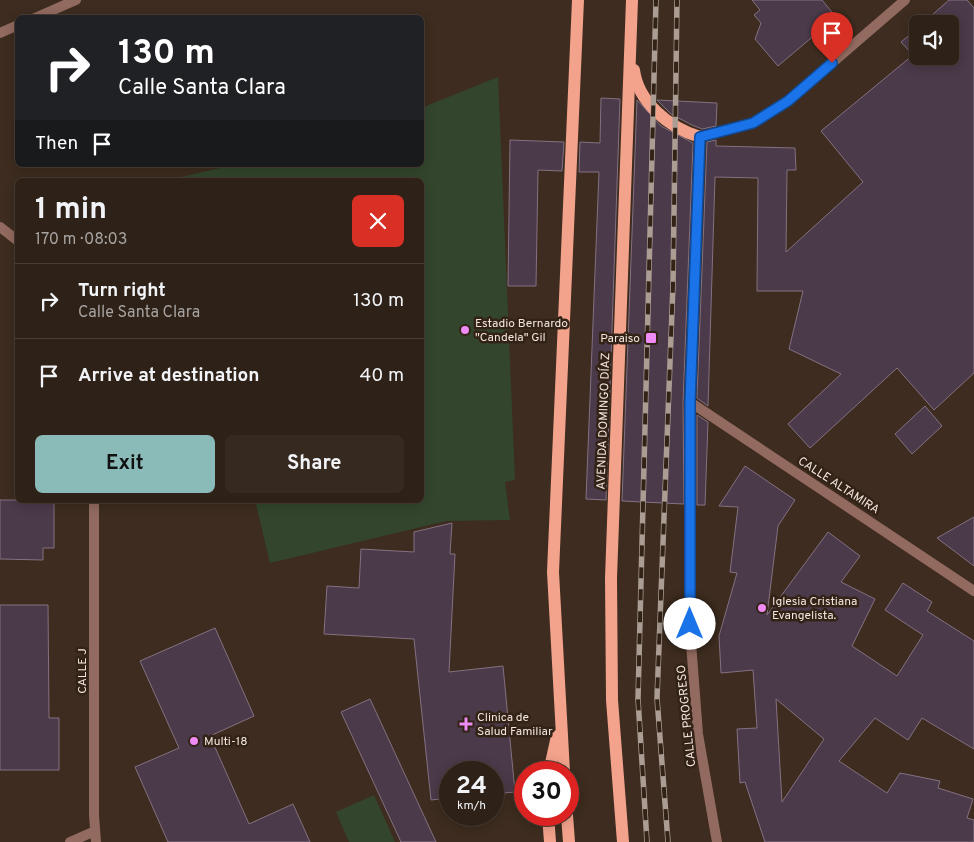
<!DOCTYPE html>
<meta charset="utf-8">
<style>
body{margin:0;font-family:Overpass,sans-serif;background:#362920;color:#f1f3f6;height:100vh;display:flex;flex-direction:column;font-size:19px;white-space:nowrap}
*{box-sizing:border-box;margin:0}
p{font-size:16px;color:#a7a3a1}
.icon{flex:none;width:28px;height:28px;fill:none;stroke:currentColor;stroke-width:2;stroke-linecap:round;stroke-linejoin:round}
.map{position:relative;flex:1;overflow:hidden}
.sheet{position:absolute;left:15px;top:178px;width:409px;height:325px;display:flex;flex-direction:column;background:#2e2117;border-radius:8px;box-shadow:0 2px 12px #0003,0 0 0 1px #493e36}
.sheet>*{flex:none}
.hud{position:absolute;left:15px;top:15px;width:409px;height:152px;border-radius:8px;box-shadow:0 2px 12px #0003,0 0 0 1px #493e36;background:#202124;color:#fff;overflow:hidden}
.buttons{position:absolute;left:909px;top:15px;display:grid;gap:10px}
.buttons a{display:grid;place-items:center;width:50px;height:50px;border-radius:8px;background:#2e2117;box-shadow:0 2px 12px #0003,0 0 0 1px #493e36;font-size:25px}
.speed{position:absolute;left:439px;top:761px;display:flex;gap:10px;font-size:25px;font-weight:700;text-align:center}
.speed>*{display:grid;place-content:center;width:65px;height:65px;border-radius:50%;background:#2e2117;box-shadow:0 2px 12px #0003,0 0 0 1px #493e36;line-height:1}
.speed small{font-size:12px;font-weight:400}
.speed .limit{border:8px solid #d22;background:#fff;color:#111}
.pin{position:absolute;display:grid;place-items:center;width:42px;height:42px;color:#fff;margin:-51px -21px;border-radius:50% 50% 50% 0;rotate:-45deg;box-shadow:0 0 5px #0007}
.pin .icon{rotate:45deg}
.me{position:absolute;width:55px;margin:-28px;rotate:0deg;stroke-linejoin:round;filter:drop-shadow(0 0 4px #0008)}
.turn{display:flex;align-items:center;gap:18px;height:105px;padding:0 20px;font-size:22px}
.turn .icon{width:65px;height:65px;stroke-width:2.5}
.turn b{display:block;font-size:35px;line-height:42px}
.then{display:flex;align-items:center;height:48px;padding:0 20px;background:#0003;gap:10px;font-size:19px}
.round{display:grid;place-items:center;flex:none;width:52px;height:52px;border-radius:8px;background:#362920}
.headline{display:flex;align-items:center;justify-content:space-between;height:85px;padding:0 20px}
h1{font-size:30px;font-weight:700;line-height:38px}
.primary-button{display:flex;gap:10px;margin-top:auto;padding:10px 20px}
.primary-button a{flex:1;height:58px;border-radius:8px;background:#8bbbb9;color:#111;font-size:20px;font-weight:700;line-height:58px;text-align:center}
.primary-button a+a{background:#362920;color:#f1f3f6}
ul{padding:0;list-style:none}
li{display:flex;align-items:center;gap:15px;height:75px;padding:0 20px;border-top:1px solid #493e36}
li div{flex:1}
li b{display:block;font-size:19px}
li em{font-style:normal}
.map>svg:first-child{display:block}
.green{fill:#33462d}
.building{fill:#4b3a49;stroke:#847182;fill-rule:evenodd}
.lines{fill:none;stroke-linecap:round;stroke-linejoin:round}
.street{stroke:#926a5f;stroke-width:10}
.primary{stroke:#f3a28c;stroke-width:12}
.rail-casing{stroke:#ab9d93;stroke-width:5.5}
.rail{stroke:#332216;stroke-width:4;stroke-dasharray:11;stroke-linecap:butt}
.route-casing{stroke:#114b97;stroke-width:12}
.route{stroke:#1a73e8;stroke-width:9}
.poi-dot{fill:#ef8bf6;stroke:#332216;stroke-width:2}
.labels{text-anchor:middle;stroke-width:5;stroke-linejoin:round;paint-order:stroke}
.poi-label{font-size:12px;fill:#f2e6de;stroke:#332216;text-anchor:start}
.street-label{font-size:12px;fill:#f2e6de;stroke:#332216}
</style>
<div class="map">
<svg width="974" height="842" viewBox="0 0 974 842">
<rect width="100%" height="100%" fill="#3d2c1f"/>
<!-- green -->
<g class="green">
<polygon points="498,77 515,480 505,482 510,520 446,521 270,563 255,500 421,500 421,180 182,180 181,177 233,165 421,165 421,108"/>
<polygon points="374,795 395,842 349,842 336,812"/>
</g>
<!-- building -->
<g class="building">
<polygon points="752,0 822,0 836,17 778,66 755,39 761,23 754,15 760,10"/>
<polygon points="949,0 967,0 974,8 974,373 934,410 897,368 810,448 788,424 841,374 789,349 803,291 757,291 758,178 715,177 708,406 697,398 707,142 716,140 716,146 795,148 796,170 787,170 786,252 863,182 821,131 913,55 901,42 918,28 918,56 950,56 950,24 922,24"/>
<polygon points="601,98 620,99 606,500 586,499 599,172 579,172 580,142 600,143"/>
<polygon points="637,100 661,126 693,143 683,402 684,504 622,501"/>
<polygon points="657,100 717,103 716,126 702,129 692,125 671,114"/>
<polygon points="510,140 564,142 562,171 538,170 536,286 508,286"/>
<polygon points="925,406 942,426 912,454 895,434"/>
<polygon points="697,415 708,422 705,505 697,505"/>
<path d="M 745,466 L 795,500 L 778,526 L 767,615 L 828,532 L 860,556 L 841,582 L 875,599 L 852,646 L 897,676 L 923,635 L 885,610 L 903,583 L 932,602 L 927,611 L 974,641 L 974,749 L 922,718 L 908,740 L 875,718 L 839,761 L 887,793 L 900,773 L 940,781 L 938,788 L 973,799 L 967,818 L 974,820 L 974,842 L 765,842 L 745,782 L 740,783 L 737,729 L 757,728 L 753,670 L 721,673 L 719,636 L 737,573 L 730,572 L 738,507 L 719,506 ZM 776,699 L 824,739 L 782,802 Z"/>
<polygon points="0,500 54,500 54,548 43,548 43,560 0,559"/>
<polygon points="974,517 974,566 937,538"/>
<polygon points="452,523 450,554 455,554 449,672 503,666 515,792 492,794 492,772 450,772 450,798 431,800 414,639 324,634 327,586 359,588 361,549 414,552 414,532"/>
<polygon points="0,605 48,605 49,718 59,718 59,770 0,770"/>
<polygon points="215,628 254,716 210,736 249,824 293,804 310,842 168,842 135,767 179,748 140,661"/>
<polygon points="370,699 436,842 401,842 341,712"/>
</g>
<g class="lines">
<!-- street -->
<g class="street">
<polyline points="35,18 76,0"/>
<polyline points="0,33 18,25"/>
<polyline points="0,227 18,241"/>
<polyline points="690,402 974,591"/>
<polyline points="94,500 94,815 96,842"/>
<polyline points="70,842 95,831"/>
<polyline points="717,842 698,734 691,643 690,402 700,137 753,123 788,101 905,0"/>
</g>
<!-- primary -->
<g class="primary">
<path d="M 634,70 C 638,102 669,128 700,137"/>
<polyline points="549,772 557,736"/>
<polyline points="564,772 553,572 578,0"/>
<polyline points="548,815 550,842"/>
<polyline points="567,815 569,842"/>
<polyline points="623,842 612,700 611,578 632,0"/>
</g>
<!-- rail casing -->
<g class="rail-casing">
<g id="rail">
<polyline points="647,842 638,699 656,0"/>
<polyline points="668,842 657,698 673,285 677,0"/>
</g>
</g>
<!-- rail -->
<use href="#rail" class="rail"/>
</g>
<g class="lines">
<!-- route casing -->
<g class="route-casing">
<polyline id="route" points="690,624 690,402 700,137 753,123 788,101 832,63"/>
</g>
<!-- route -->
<use href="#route" class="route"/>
</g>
<!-- markers -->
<g class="poi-dot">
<circle cx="465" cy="330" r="5"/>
<rect x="645" y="332" width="12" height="12" rx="2.5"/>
<circle cx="762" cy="608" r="5"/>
<path d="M463.5 716.5h5v5h5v5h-5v5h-5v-5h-5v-5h5z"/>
<circle cx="194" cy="741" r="5"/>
</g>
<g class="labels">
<!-- poi labels -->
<g class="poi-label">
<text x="475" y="327">Estadio Bernardo<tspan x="475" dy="14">"Candela" Gil</tspan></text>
<text x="640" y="342" text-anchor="end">Paraiso</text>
<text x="772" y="605">Iglesia Cristiana<tspan x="772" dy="14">Evangelista.</tspan></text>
<text x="477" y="721">Clinica de<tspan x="477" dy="14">Salud Familiar</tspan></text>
<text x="204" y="745">Multi-18</text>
</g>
<!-- street labels -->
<g class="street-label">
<text transform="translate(603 421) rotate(-88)" y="4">AVENIDA DOMINGO DÍAZ</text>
<text transform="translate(839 485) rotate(33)" y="4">CALLE ALTAMIRA</text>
<text transform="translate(82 671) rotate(-90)" y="4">CALLE J</text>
<text transform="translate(686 716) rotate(-96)" y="4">CALLE PROGRESO</text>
</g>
</g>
</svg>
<div class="buttons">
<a><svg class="icon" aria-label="sound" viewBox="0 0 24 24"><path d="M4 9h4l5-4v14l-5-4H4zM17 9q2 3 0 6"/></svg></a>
</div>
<div class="speed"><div>24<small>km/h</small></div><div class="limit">30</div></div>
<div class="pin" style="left:832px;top:63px;background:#d93025"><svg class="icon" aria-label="arrive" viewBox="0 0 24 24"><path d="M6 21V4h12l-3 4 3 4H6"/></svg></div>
<svg class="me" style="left:690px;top:624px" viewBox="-20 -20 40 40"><circle r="19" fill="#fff"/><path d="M0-13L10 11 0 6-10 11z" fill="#1a73e8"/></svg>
<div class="hud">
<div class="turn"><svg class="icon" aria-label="right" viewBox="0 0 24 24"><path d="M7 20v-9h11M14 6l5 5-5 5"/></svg><div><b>130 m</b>Calle Santa Clara</div></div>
<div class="then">Then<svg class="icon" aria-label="arrive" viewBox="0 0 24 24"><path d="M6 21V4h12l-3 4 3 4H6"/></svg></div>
</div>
<section class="sheet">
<div class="headline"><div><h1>1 min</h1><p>170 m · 08:03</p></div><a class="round" style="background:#d93025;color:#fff"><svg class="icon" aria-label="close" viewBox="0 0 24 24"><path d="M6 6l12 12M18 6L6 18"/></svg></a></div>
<ul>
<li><svg class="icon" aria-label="right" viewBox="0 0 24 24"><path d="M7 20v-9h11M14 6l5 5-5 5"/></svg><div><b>Turn right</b><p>Calle Santa Clara</p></div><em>130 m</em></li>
<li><svg class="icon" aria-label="arrive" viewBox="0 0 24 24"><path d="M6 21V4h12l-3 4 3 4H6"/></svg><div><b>Arrive at destination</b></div><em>40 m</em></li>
</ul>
<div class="primary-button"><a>Exit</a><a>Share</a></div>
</section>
</div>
